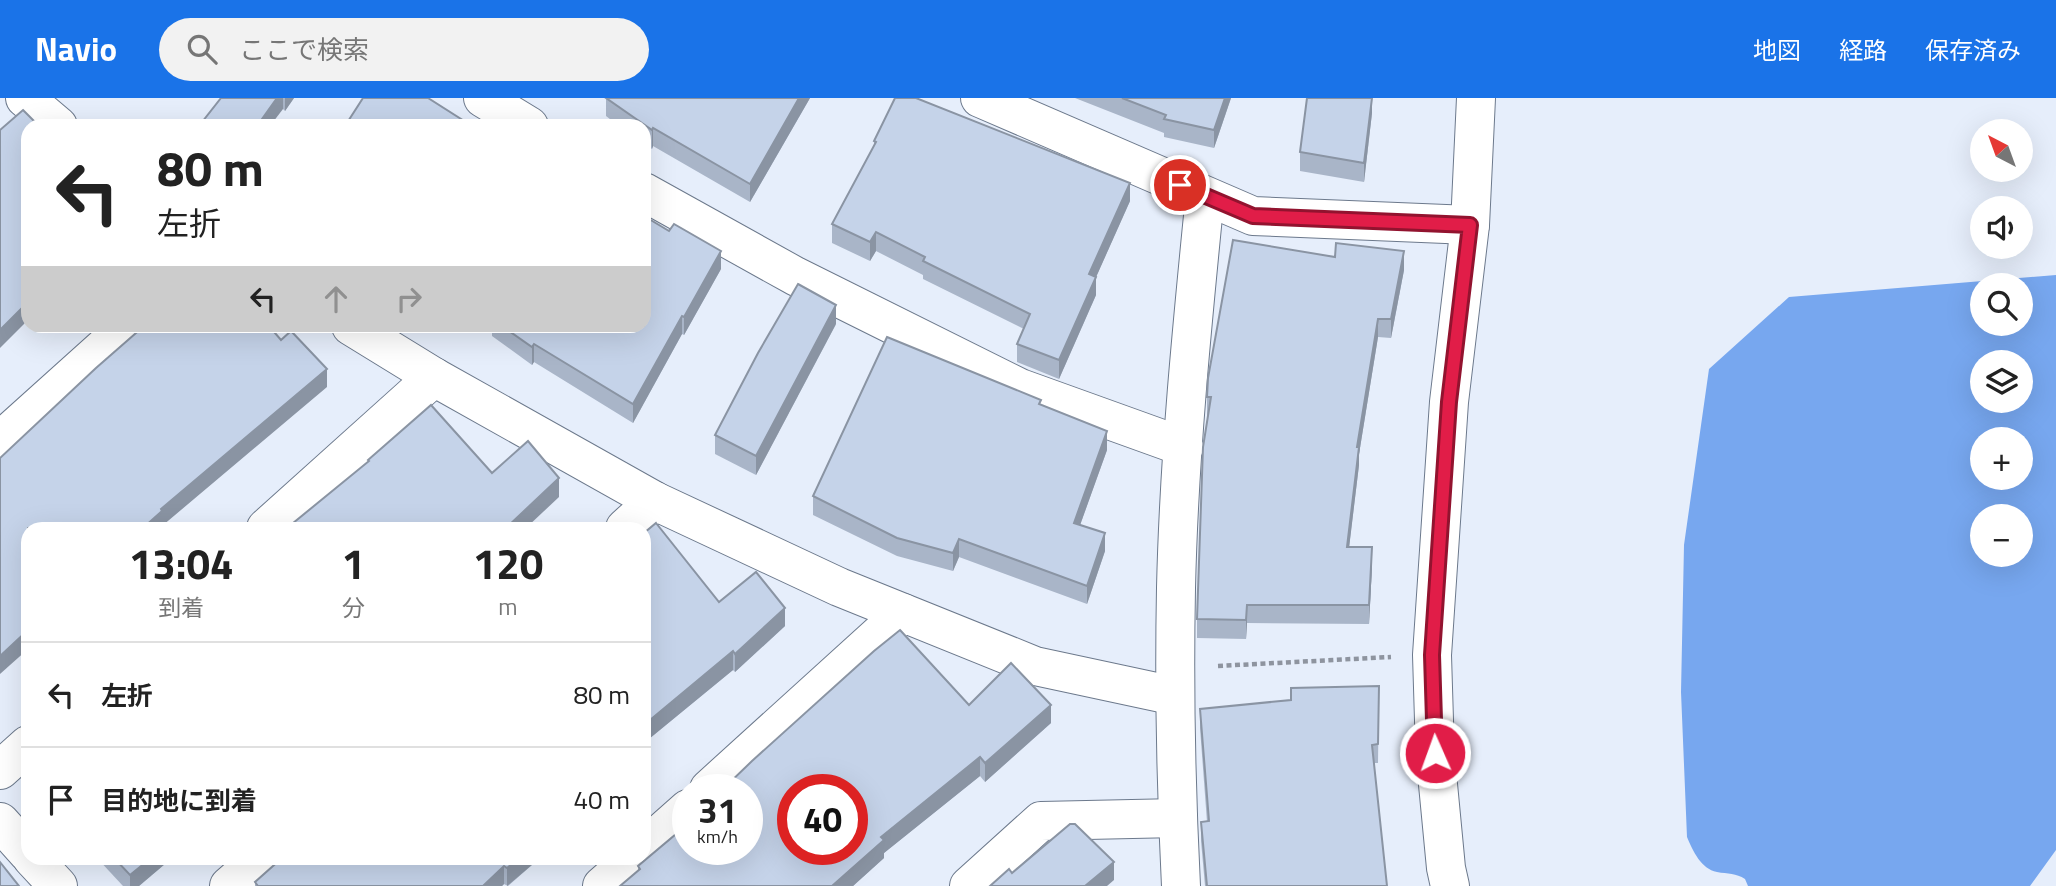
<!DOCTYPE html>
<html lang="ja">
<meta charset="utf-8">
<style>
body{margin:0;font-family:"Titillium Web","Noto Sans JP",sans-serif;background:#f2f2f2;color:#222;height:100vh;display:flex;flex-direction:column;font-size:26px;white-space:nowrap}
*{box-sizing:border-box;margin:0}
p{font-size:23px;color:#767676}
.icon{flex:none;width:38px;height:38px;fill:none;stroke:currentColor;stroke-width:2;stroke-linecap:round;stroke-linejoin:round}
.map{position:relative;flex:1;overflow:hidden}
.details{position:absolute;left:21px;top:424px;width:630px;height:343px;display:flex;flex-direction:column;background:#fff;border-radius:21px;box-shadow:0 7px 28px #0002}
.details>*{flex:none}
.banner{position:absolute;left:21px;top:21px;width:630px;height:214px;border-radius:21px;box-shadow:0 7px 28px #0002;background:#fff;color:#222;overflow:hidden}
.needle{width:46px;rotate:319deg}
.buttons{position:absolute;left:1970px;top:21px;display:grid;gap:14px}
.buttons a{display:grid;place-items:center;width:63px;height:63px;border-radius:50%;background:#fff;box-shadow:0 7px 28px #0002;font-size:35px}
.speed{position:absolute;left:672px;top:676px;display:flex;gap:14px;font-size:35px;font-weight:700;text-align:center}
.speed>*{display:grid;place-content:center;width:91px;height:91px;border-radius:50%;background:#fff;box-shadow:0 7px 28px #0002;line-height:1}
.speed small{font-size:18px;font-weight:400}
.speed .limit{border:10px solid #d22;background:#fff;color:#111}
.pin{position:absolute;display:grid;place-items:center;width:60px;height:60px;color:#fff;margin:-30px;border:4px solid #fff;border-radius:50%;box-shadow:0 2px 7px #0007}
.me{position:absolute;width:77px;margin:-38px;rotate:358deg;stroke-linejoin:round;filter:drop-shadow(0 0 5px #0008)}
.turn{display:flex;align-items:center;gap:24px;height:147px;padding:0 21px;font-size:32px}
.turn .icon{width:91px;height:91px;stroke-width:2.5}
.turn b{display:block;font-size:49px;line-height:60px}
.lanes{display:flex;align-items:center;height:66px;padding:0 21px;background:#0003;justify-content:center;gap:35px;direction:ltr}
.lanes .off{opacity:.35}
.eta{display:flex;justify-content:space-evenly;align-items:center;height:119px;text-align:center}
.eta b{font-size:42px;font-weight:700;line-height:49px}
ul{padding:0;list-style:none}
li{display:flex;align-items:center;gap:21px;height:105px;padding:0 21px;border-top:2px solid #e0e0e0}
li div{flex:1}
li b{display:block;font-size:26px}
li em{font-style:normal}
header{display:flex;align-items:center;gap:42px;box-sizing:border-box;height:98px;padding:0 35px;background:#1a73e8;color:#fff}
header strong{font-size:33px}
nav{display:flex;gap:38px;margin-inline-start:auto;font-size:24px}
.search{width:490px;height:63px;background:#f2f2f2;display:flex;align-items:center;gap:18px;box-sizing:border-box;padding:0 24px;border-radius:38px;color:#767676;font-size:26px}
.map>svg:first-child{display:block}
.water{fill:#77a7ef;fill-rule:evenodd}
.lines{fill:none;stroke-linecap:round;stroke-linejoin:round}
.minor-casing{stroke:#6c798c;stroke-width:40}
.tertiary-casing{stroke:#6c798c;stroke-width:40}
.path{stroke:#8e949f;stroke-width:4.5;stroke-dasharray:5 3.5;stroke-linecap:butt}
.minor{stroke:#fff;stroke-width:38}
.tertiary{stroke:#fff;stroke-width:38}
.wall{fill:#a9b5c8}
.shaded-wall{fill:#8a94a3}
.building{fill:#c5d3e9;stroke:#8a94a3;stroke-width:2;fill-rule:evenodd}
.route-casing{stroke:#92132f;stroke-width:18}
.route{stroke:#e11d48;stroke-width:12}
</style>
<header>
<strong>Navio</strong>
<div class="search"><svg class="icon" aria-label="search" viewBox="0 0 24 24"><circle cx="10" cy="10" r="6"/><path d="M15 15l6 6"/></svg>ここで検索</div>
<nav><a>地図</a><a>経路</a><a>保存済み</a></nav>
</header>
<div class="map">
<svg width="2056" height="788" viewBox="0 0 2056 788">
<rect width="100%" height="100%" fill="#e6eefb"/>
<!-- water -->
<path class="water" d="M 2056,177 L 2056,752 L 2030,788 L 1748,788 L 1745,781 C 1736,775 1728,776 1717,774 C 1701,771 1693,753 1687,739 L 1681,594 L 1684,447 L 1709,271 L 1789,199 ZM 2021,187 L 2021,226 L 1983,226 L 1983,187 ZM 1983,264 L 2021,264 L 2021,303 L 1983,303 ZM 2021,341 L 2021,380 L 1983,380 L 1983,341 ZM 2021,418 L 2021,457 L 1983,457 L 1983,418 Z"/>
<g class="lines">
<!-- minor casing -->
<g class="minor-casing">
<g id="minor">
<polyline points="25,0 58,28"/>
<polyline points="483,0 529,28"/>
<polyline points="980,0 1253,118 1470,127"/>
<polyline points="644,94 795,178 1020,290 1184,349"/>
<polyline points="351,228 434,279 655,403 839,489 1035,568 1175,598"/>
<polyline points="0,343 128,228"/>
<polyline points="266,430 434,279"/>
<polyline points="625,430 655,403"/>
<polyline points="0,672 28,647"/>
<polyline points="709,691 903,515"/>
<polyline points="0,724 28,755"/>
<polyline points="644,750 688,711"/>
<polyline points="32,760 58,788"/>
<polyline points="229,788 261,760"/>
<polyline points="602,788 634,760"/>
<polyline points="969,788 1041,723 1178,720"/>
<path d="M 1181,788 C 1176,689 1174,590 1176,490 C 1179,359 1192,228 1205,98"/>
</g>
</g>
<!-- tertiary casing -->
<g class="tertiary-casing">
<polyline id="tertiary" points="1450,788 1446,770 1435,655 1432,557 1449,304 1470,127 1476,0"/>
</g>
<!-- path -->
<polyline class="path" points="1218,568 1391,559"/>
<!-- minor -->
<use href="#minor" class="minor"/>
<!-- tertiary -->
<use href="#tertiary" class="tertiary"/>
</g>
<!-- wall -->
<g class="wall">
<polygon points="221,0 294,0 285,13 283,11"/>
<polygon points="606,0 810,0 750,104 653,48 652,51 644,45 644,28 619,28 606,18"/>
<polygon points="1075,0 1231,0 1214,50 1164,39 1164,35"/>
<polygon points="1372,15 1364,84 1300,73 1300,54"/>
<polygon points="874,43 1130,103 1096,179 1096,197 1059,281 1017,264 1017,246 1024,231 923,181 923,177 876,153 870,163 832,145 832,126 874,48"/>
<polygon points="1335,159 1404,172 1391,240 1378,239 1359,356 1359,367 1349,449 1372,468 1369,526 1247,525 1246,541 1197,540 1197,521 1209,318 1207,317 1207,299"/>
<polygon points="721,171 684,237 682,236 633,325 534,264 532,267 492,238 492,228 644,228"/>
<polygon points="836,226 756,377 715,356 715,337"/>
<polygon points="1041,306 1107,352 1080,427 1105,453 1087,506 959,459 953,473 897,458 813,417 813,398"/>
<polygon points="644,435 719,504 785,528 735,574 733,572 644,645"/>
<polygon points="1379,588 1378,665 1374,665 1387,788 1205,788 1201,743 1201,724 1207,724 1200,630 1200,611 1291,602"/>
<polygon points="969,607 1051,625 985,684 980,678 884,755 884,760 853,788 620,788 638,774 638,768"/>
<polygon points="28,659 28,683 25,680 25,662"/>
<polygon points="97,760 172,760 139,788 123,788"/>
<polygon points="282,760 540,760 508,788 504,786 502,788 255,788 255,784"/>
</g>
<!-- shaded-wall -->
<g class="shaded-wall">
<polygon points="277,0 283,0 283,11 270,28 257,28"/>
<polygon points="285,0 294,0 285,13"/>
<polygon points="799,0 810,0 750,104 750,86"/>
<polygon points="1225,0 1231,0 1214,50 1214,32"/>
<polygon points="1372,0 1372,15 1364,84 1364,65"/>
<polygon points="653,30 653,48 652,51 652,32"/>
<polygon points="1130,85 1130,103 1089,195 1089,176"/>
<polygon points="876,134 876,153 870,163 870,144"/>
<polygon points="721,153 721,171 684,237 684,219"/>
<polygon points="1404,153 1404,172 1391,240 1391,221"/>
<polygon points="1096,179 1096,197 1059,281 1059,262"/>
<polygon points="28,204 28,222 0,250 0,232"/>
<polygon points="836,207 836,226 756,377 756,358"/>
<polygon points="682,218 682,236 633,325 633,306"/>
<polygon points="1378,221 1378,239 1359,356 1359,367 1347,467 1347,449 1357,349"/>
<polygon points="534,246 534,264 532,267 532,249"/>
<polygon points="327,271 327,289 162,428 162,430 143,430 161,411"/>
<polygon points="1107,333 1107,352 1074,444 1074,425"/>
<polygon points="559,380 559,399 526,430 506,430"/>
<polygon points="1105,435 1105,453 1087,506 1087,488"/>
<polygon points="959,441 959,459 953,473 953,455"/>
<polygon points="1372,449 1372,468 1369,526 1369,507"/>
<polygon points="1247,507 1247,525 1246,541 1246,522"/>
<polygon points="785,510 785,528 735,574 735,556"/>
<polygon points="28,532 28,551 0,576 0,558"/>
<polygon points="733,553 733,572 644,645 644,627"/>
<polygon points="1051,607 1051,625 985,684 985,665"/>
<polygon points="980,659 980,678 884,755 884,760 853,788 832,788 881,739"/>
<polygon points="151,760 172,760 139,788 130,788 130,777"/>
<polygon points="519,760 540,760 507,788 507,770"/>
<polygon points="1114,764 1114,782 1107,788 1085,788"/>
<polygon points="504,768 504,786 502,788 483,788"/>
</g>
<!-- building -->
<g class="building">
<polygon points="221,0 277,0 257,28 199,28"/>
<polygon points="363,0 428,0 472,28 345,28"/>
<polygon points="606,0 799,0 750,86 653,30 652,32"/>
<polygon points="895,0 916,0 1130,85 1089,176 1096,179 1059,262 1017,246 1030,216 923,163 925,159 876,134 870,144 832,126 876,44 874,43"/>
<polygon points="1122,0 1225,0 1214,32 1164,21 1166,17"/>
<polygon points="1307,0 1372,0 1364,65 1300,54"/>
<polygon points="23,12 39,28 28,28 28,204 0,232 0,32"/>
<polygon points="644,118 669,133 674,126 721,153 684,219 682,218 633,306 534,246 532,249 502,228 644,228"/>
<polygon points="1233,142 1335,159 1336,145 1404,153 1391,221 1378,221 1357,349 1359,349 1347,449 1372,449 1369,507 1247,507 1246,522 1197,521 1203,349 1211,299 1207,299 1208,280"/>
<polygon points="798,186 836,207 756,358 715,337 758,255"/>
<polygon points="144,228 269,228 281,242 291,233 327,271 161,411 162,413 143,430 28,430 28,532 0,558 0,360 96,270"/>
<polygon points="887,239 1041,302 1039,306 1107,333 1074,425 1105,435 1087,488 959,441 953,455 897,440 813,398"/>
<polygon points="431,307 492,375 528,343 559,380 506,430 287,430 369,363 368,362"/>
<polygon points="656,425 719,504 756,474 785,510 735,556 733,553 644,627 644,435"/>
<path d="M 900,532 L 969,607 L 1011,565 L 1051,607 L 985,665 L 980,659 L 881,739 L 884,742 L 832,788 L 620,788 L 640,771 L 638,768 L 688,726 L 688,751 L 747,751 L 747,691 L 723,691 L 752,663 L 874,553 ZM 793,691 L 852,691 L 852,751 L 793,751 Z"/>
<polygon points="1379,588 1378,646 1372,647 1387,788 1207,788 1201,724 1209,723 1200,611 1291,602 1291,590"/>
<polygon points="1070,726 1075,726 1114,764 1085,788 990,788 1009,771 1012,775"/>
<polygon points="114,760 151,760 130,777"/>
<polygon points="282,760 519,760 507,770 504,768 483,788 258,788 255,784"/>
<polygon points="0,764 19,788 0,788"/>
</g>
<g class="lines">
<!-- route casing -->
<g class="route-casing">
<polyline id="route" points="1180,87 1253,118 1470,127 1449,304 1432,557 1435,655"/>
</g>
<!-- route -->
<use href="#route" class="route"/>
</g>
</svg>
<div class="buttons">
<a><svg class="needle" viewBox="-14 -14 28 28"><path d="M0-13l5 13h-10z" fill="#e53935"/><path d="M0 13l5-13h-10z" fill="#767676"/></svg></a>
<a><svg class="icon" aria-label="sound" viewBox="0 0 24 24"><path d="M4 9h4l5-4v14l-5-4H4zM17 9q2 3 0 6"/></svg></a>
<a><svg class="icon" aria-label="search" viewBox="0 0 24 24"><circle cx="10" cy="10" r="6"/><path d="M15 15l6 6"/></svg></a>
<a><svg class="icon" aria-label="layers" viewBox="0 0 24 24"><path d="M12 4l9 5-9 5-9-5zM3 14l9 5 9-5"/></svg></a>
<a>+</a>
<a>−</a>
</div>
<div class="speed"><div>31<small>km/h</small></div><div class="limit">40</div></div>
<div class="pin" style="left:1180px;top:87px;background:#d93025"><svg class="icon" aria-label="arrive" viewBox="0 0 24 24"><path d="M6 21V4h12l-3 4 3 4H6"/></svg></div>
<svg class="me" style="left:1435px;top:655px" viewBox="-20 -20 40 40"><circle r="17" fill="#e11d48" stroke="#fff" stroke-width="3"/><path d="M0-11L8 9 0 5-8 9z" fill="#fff"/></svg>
<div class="banner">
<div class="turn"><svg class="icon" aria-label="left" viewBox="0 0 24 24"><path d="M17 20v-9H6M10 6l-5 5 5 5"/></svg><div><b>80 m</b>左折</div></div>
<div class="lanes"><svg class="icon" aria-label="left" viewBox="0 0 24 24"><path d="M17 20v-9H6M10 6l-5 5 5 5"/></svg><svg class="icon off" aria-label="ahead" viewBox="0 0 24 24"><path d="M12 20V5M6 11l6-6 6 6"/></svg><svg class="icon off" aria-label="right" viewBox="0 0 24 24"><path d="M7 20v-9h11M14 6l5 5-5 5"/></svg></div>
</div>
<section class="details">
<div class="eta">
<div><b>13:04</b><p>到着</p></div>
<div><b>1</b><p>分</p></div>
<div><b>120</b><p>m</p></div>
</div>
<ul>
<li><svg class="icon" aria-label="left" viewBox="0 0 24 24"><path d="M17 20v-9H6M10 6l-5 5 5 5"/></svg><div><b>左折</b></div><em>80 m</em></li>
<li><svg class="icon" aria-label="arrive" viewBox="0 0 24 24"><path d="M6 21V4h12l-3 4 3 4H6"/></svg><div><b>目的地に到着</b></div><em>40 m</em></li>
</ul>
</section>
</div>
